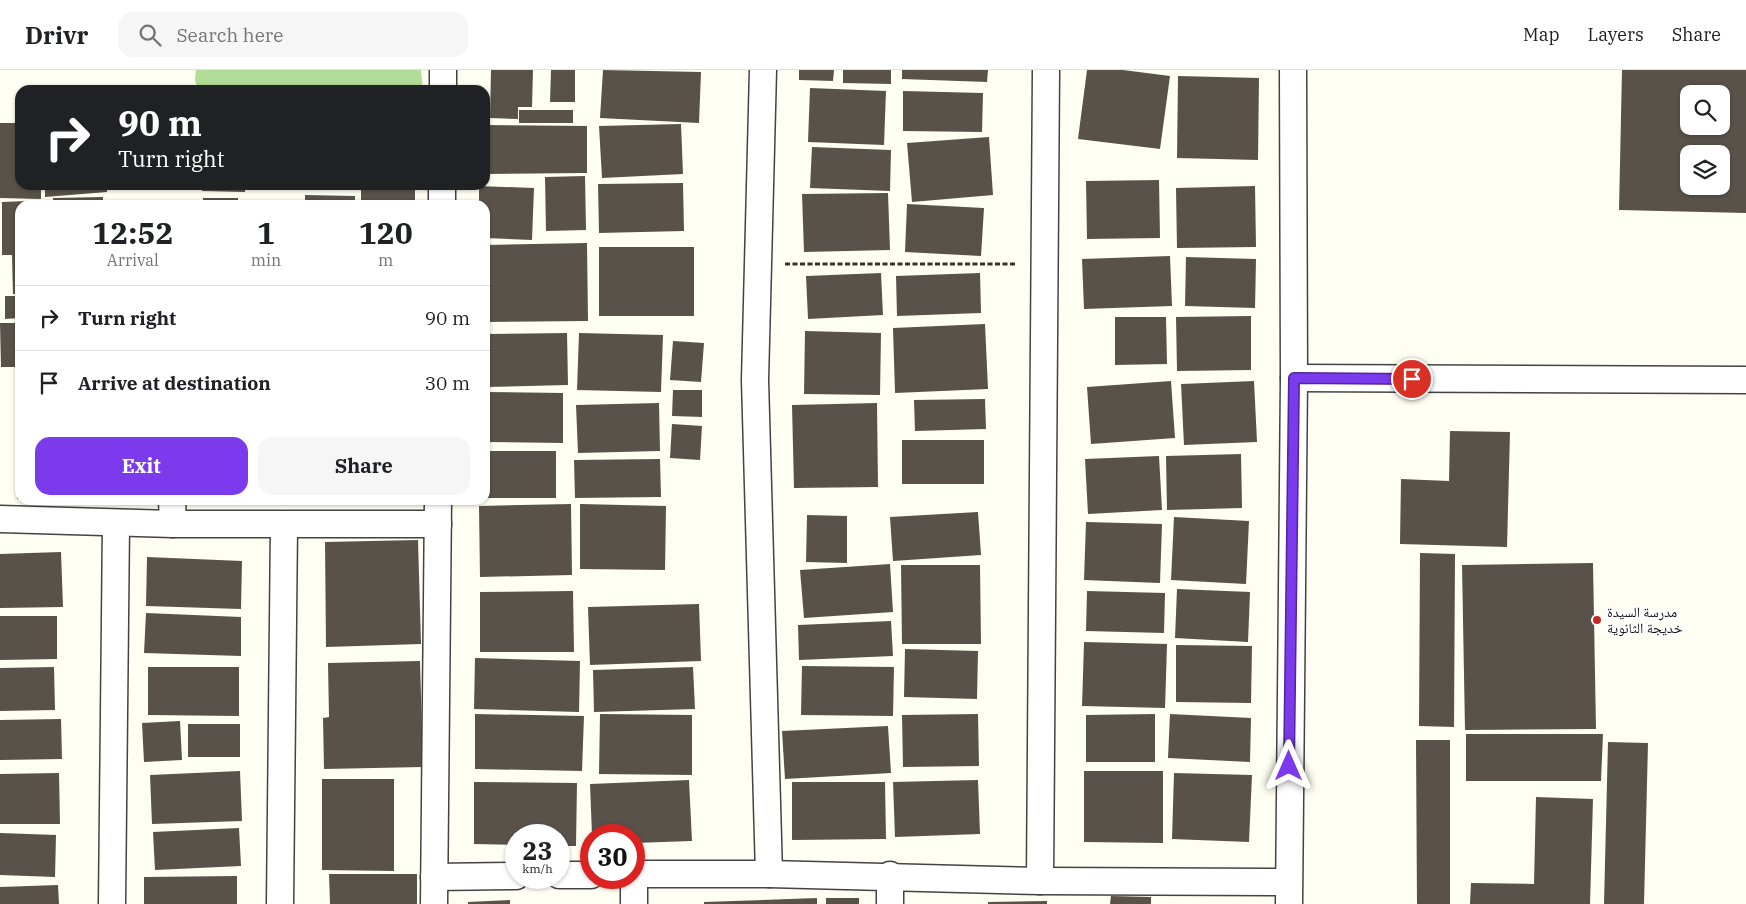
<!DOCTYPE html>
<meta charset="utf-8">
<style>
body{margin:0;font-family:"IBM Plex Serif","Noto Naskh Arabic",serif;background:#f6f6f6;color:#202124;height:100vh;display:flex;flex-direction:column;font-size:19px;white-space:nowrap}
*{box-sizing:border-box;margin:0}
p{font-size:16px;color:#757577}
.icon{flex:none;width:28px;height:28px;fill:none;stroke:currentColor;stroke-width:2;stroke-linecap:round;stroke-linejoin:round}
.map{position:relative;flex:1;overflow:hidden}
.sheet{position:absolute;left:15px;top:130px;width:475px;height:305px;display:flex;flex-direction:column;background:#fff;border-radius:15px;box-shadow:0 1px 4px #0004}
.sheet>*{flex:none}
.guide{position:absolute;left:15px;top:15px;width:475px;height:105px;border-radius:15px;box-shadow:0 1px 4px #0004;background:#202124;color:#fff;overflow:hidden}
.buttons{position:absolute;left:1680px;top:15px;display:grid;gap:10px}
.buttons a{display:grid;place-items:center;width:50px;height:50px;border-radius:10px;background:#fff;box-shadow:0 1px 4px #0004;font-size:25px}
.speed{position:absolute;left:505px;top:754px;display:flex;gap:10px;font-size:25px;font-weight:700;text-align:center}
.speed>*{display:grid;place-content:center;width:65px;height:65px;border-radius:50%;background:#fff;box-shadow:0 1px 4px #0004;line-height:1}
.speed small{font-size:12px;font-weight:400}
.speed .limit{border:8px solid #d22;background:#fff;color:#111}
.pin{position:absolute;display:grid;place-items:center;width:42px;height:42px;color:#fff;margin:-21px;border:2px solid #fff;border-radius:50%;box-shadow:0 1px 5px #0007}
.me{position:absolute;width:55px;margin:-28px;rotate:0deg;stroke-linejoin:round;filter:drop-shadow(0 0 4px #0008)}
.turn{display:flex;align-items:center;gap:18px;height:105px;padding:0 20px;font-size:22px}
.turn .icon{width:65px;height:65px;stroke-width:2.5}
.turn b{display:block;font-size:35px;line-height:42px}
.eta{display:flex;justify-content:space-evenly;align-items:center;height:85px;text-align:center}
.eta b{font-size:30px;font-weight:800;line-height:35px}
.action{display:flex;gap:10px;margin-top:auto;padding:10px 20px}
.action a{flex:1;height:58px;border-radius:15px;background:#7c3aed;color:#fff;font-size:20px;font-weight:800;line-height:58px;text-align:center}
.action a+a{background:#f6f6f6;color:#202124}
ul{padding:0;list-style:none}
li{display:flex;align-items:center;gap:15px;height:65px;padding:0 20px;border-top:1px solid #e0e0e0}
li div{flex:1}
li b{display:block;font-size:19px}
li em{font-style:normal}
header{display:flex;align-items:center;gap:30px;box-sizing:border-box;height:70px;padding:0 25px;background:#fff;border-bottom:1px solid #e0e0e0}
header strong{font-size:24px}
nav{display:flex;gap:28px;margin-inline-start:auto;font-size:18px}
.search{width:350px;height:45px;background:#f6f6f6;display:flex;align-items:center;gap:12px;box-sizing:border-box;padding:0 18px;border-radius:15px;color:#757577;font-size:19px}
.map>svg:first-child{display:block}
.forest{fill:#b1dd98}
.building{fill:#59524b;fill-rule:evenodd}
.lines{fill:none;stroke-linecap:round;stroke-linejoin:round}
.street-casing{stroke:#434343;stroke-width:29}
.path{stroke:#323232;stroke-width:3;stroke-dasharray:5 2.5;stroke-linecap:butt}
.street{stroke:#fff;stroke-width:26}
.route-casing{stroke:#51269a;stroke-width:12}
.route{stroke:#7c3aed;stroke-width:9}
.poi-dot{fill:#c52a22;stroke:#fff;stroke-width:2}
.labels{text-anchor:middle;stroke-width:5;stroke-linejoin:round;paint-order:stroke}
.poi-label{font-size:14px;fill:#101010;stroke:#fff;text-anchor:start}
</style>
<header>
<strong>Drivr</strong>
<div class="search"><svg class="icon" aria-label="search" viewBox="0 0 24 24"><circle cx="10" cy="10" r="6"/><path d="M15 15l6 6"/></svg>Search here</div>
<nav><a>Map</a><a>Layers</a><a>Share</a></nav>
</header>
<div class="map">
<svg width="1746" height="834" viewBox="0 0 1746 834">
<rect width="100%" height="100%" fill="#fffef2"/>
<!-- forest -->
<polygon class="forest" points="196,0 421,0 423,20 198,20 195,10"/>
<!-- building -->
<g class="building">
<polygon points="491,0 533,0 532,37 518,37 518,49 490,48"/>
<polygon points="551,0 575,0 575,32 550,32"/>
<polygon points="603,0 701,2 699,53 600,48"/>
<polygon points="799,0 834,0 833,11 799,10"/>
<polygon points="843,0 891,0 891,14 843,13"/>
<polygon points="902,0 988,0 987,12 902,9"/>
<polygon points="1087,0 1123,0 1170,6 1160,79 1078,69"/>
<path d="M 1622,0 L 1746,0 L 1746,143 L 1619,140 ZM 1689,24 L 1721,24 L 1721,56 L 1689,56 ZM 1689,84 L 1721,84 L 1721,116 L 1689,116 Z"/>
<polygon points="1178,6 1259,8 1258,90 1177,88"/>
<polygon points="810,18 886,21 884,75 808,72"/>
<polygon points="903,21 983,23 982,62 903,61"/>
<rect x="519" y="40" width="54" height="13"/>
<polygon points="0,53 20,53 20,115 41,115 41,129 0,128"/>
<polygon points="681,54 683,104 602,108 599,56"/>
<polygon points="485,55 587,56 587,103 485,104"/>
<polygon points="989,67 993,125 912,132 907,73"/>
<polygon points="812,77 891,80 890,121 810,118"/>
<polygon points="585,106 586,160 546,161 545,107"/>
<polygon points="1159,110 1160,168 1087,169 1086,111"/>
<polygon points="683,113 684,161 599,163 598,114"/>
<polygon points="45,115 107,115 107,122 45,127"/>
<polygon points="202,115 245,115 245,122 202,121"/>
<polygon points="257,115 300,115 300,117 257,119"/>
<rect x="361" y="115" width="54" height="20"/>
<polygon points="479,116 534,118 532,170 485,168 485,135 479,135"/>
<polygon points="1255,116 1256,177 1177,178 1176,118"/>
<polygon points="888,123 890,180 804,182 802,124"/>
<polygon points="305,125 355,126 355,135 305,135"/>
<polygon points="103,127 103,135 53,135 53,128"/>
<rect x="203" y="128" width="35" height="7"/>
<polygon points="51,130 51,135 20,135 20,224 13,224 12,185 2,185 2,132"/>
<polygon points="907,134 984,138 981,186 905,182"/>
<polygon points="587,173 588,251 485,252 485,175"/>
<rect x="599" y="177" width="95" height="69"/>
<polygon points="1170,186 1172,236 1084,239 1082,189"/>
<polygon points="1186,187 1256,189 1255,238 1185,236"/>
<polygon points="881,203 883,245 808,249 806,206"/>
<polygon points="980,203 981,243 897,246 896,206"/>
<polygon points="5,226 20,226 20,248 5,249"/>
<polygon points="1251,246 1251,300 1177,301 1176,247"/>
<polygon points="1115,247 1166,247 1167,294 1115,295"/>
<polygon points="0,253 20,253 20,297 1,297"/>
<polygon points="985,254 988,319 895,323 893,258"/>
<polygon points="805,261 881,263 880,325 804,324"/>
<polygon points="567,263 568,315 485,317 485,264"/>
<polygon points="579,263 663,265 661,322 577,320"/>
<polygon points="673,271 704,273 701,312 670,310"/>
<polygon points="15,307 20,307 20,429 17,429"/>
<polygon points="1171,311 1175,368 1091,374 1087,317"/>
<polygon points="1254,311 1257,372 1184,375 1181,314"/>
<polygon points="673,320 702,320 702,347 672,346"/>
<polygon points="485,322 563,323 563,373 485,372"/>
<polygon points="985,329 986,359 915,361 914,330"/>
<polygon points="659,333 660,381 578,383 576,335"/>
<polygon points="877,333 878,417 794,418 792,335"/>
<polygon points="672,354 702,356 700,390 670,388"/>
<polygon points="1450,361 1510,362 1507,477 1400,474 1401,409 1449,411"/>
<rect x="902" y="370" width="82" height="44"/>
<rect x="485" y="381" width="71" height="47"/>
<polygon points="1241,384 1242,438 1167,440 1166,386"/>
<polygon points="1159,386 1162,440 1088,444 1085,389"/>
<polygon points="660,389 661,427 575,428 574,390"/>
<polygon points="571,434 572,505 480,507 479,436"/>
<polygon points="580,434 666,436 665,500 580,499"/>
<polygon points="978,442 981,485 893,491 890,447"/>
<polygon points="807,445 847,446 847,493 806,492"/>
<polygon points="1174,447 1249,451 1246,514 1171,510"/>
<polygon points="1086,452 1162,454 1160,513 1084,510"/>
<polygon points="418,470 421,574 326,577 325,472"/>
<polygon points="61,482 63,537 0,538 0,484"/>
<polygon points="1420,483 1455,484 1454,657 1419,656"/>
<polygon points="147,487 242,491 241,539 146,536"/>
<polygon points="1593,493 1596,659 1465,660 1462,495"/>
<polygon points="890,494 893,542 804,548 800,500"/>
<polygon points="901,495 980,495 981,574 902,574"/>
<polygon points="1177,519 1250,522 1248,572 1175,568"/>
<polygon points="573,521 574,582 480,582 480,522"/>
<polygon points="1087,521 1165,523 1164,563 1086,561"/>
<polygon points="699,534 701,591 590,595 588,537"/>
<polygon points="146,543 241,547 241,586 144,583"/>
<polygon points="0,546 57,546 57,589 0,590"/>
<polygon points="891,551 893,586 799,590 798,555"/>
<polygon points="1084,572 1167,574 1165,638 1082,636"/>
<polygon points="1176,575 1252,576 1251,633 1176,632"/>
<polygon points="905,579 978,581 977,629 904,627"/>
<polygon points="475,588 580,591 579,642 474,639"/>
<polygon points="420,591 423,697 324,699 323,648 329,647 328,593"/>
<polygon points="802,596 894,597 893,646 801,645"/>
<polygon points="54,597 55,640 0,641 0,598"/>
<polygon points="148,597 239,597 239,646 148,645"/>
<polygon points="693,597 695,639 594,642 593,600"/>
<polygon points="475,644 584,646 582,701 475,699"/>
<polygon points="600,644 692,645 692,705 599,704"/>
<polygon points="978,644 979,696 903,697 902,645"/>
<polygon points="1155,644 1155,692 1086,692 1086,645"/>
<polygon points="1170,644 1251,648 1250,692 1168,688"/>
<polygon points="61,649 62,689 0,690 0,650"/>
<polygon points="180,651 182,690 144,692 142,653"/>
<rect x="188" y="654" width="52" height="33"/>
<polygon points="888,656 891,703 785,709 782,661"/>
<polygon points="1466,664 1603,664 1601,711 1466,711"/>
<polygon points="1416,670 1450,670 1450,834 1417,834"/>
<polygon points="1608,672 1648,673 1644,834 1604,834"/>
<polygon points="240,701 242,751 152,754 150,705"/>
<polygon points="1084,701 1163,701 1163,773 1084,772"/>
<polygon points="59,703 60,754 0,754 0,704"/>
<polygon points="1174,703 1252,705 1249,772 1172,769"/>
<polygon points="322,709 394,709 394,801 322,800"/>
<polygon points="689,710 692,771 634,773 634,765 592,765 590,714"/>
<polygon points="978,710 980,764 895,767 893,712"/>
<polygon points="474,712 577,713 576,776 559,776 559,765 516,765 516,775 474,774"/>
<polygon points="792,712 885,712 886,769 792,770"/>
<polygon points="1536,727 1593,729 1590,834 1470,834 1471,813 1534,814"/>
<polygon points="239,758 241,796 155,800 153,762"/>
<polygon points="0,763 56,765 55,807 0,805"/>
<polygon points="329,804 417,804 417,834 330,834"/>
<polygon points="237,806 237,834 144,834 144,807"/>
<polygon points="58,815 59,834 0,834 0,817"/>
<polygon points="1111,826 1151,827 1151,834 1110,834"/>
<polygon points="817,828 817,834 704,834 704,832"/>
<rect x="826" y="828" width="33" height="6"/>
<polygon points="510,830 510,834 468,834 468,832"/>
<polygon points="1047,831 1047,834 988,834 988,832"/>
</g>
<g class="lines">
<!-- street casing -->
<g class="street-casing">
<g id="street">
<polyline points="763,0 755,310 769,804"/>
<polyline points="443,20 443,0"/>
<polyline points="442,135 442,115"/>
<polyline points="1294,308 1746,310"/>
<polyline points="172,430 173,454"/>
<polyline points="0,449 173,454 438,454"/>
<polyline points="634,804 769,804 1040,811 1288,812"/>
<polyline points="559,805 591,805"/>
<polyline points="890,805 890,834"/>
<polyline points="434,807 516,806"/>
<polyline points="1040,811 1046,0"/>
<polyline points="112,834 116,453"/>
<polyline points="280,834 284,455"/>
<polyline points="434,834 438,430"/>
<polyline points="634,834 634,804"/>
<polyline points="1289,834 1294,308 1293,0"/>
</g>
</g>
<!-- path -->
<polyline class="path" points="785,194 1016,194"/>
<!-- street -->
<use href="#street" class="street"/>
</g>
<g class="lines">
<!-- route casing -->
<g class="route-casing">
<polyline id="route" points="1289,696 1294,308 1412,309"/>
</g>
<!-- route -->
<use href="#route" class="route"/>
</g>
<!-- markers -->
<circle class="poi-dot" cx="1597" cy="550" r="5"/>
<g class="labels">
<!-- poi labels -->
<g class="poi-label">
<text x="1607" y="547">مدرسة السيدة<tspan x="1607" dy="16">خديجة الثانوية</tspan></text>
</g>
</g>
</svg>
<div class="buttons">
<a><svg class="icon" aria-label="search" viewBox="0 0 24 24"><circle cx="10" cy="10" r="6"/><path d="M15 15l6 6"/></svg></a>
<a><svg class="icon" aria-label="layers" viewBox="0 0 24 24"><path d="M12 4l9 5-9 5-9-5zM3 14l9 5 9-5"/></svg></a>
</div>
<div class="speed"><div>23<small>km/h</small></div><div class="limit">30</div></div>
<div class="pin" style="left:1412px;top:309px;background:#d93025"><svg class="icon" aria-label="arrive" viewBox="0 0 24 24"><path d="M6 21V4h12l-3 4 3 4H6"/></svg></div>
<svg class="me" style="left:1289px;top:696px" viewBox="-20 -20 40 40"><path d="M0-17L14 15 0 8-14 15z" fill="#7c3aed" stroke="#fff" stroke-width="4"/></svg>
<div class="guide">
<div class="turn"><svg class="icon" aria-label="right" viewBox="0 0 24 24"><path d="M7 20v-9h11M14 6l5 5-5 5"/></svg><div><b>90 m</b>Turn right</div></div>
</div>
<section class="sheet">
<div class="eta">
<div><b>12:52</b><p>Arrival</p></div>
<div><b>1</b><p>min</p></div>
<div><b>120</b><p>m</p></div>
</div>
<ul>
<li><svg class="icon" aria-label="right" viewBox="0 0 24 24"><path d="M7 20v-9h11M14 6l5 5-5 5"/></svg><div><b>Turn right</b></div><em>90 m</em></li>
<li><svg class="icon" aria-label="arrive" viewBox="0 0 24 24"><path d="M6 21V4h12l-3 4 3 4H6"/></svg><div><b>Arrive at destination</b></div><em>30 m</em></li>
</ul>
<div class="action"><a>Exit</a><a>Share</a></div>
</section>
</div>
